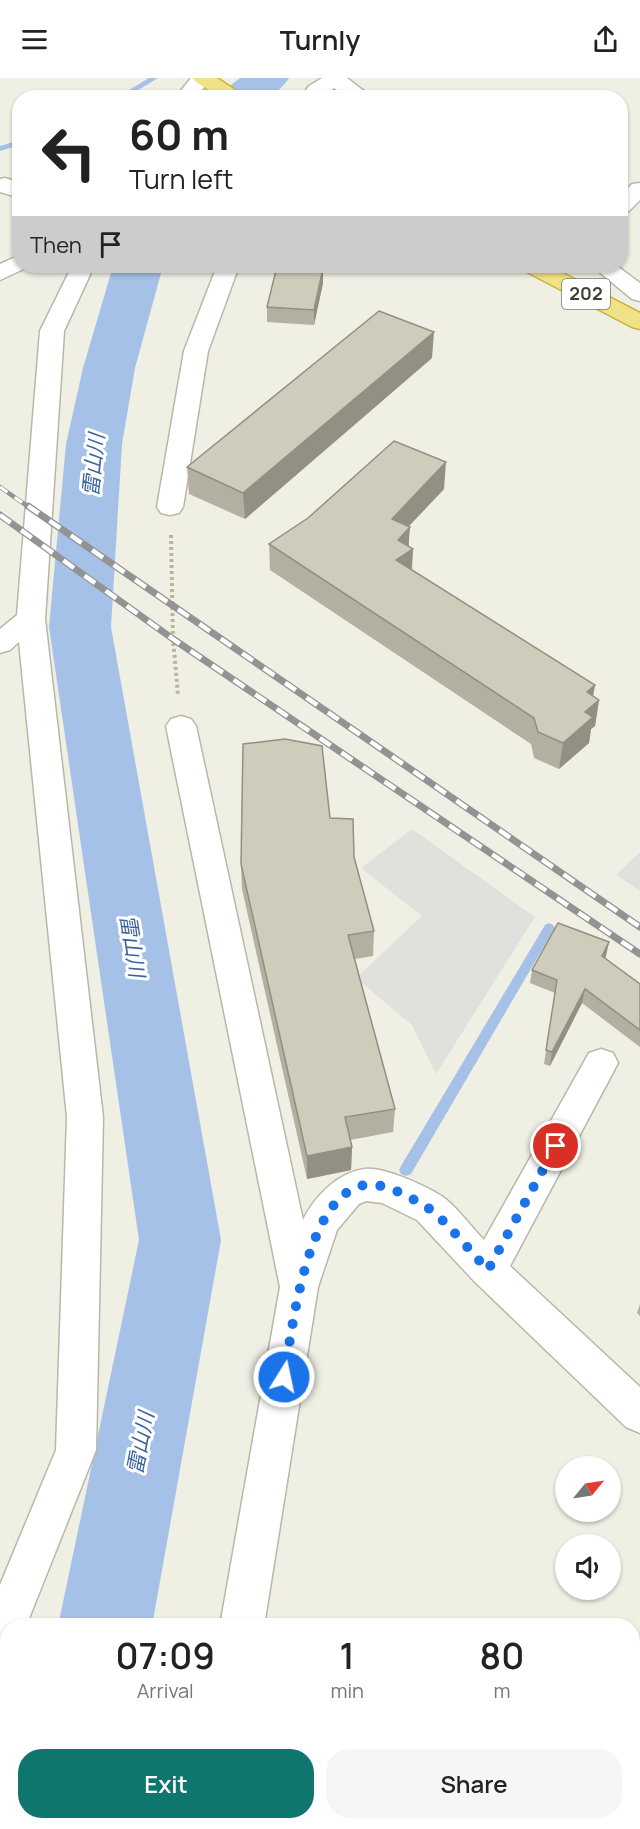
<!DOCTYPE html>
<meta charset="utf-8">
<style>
body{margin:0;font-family:Manrope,"Noto Sans JP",sans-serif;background:#f6f6f6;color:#222;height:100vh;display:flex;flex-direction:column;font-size:22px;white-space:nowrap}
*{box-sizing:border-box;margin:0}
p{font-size:20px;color:#767676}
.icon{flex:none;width:33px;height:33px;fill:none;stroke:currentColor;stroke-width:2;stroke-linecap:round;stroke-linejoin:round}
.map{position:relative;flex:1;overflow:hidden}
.details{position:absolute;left:0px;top:1540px;width:640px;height:212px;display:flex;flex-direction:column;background:#fff;border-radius:24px 24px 0 0;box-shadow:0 2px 4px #0004}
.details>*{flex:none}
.guide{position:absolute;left:12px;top:12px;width:616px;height:183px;border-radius:24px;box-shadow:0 2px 4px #0004;background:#fff;color:#222;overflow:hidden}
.needle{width:39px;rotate:60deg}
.controls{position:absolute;left:555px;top:1378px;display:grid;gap:12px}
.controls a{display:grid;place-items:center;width:66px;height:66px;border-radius:50%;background:#fff;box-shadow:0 2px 4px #0004;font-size:30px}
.pin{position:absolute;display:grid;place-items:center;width:51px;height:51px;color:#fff;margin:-26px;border:3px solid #fff;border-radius:50%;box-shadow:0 2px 6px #0007}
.me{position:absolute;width:66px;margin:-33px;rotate:10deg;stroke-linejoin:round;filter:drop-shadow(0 0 4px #0008)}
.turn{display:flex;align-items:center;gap:21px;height:126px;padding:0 18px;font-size:27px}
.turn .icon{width:78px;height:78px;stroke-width:2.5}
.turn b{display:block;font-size:42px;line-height:51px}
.then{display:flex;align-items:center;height:57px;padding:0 18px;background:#0003;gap:12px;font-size:22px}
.eta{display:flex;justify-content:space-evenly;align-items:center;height:102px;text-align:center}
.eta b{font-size:36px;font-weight:600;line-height:42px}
.action{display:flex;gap:12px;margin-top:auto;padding:12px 18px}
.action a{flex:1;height:69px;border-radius:24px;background:#0f766e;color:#fff;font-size:24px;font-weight:600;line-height:69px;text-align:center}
.action a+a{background:#f6f6f6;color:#222}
header{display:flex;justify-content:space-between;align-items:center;height:78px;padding:0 18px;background:#fff;font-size:27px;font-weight:600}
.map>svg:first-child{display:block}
.parking{fill:#e1e0dc}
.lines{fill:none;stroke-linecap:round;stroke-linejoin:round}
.stream{fill:#a6c1e7;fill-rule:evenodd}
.river{fill:#a6c1e7;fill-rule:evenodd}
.minor-casing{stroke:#bab7a8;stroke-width:3}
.trunk-casing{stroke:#cbb243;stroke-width:3}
.path{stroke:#bab59b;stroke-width:4;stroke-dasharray:3 3;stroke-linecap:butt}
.minor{fill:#fff;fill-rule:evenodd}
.trunk{fill:#f0e286;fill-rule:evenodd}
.rail-far1-casing{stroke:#939393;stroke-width:4.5}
.rail-casing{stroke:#939393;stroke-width:7}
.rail-far1{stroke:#fff;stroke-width:3;stroke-dasharray:9;stroke-linecap:butt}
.rail{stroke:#fff;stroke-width:4.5;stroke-dasharray:13;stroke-linecap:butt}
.wall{fill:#b3afa1}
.shaded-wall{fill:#928f83}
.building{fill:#d0ccbb;stroke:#928f83;stroke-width:1.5}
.route{stroke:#1a73e8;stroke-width:10;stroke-dasharray:0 18}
.labels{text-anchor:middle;stroke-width:6;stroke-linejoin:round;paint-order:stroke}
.shield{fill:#fff;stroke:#7b7972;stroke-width:1.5}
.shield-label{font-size:18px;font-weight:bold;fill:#423f35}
.water-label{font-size:21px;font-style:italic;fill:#3a63a1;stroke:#fff}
</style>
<header><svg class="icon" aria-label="menu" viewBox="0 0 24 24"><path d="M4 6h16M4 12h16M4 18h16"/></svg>Turnly<svg class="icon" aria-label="share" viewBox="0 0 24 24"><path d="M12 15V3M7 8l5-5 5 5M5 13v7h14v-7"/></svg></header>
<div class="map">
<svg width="640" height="1751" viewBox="0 0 640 1751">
<rect width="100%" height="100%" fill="#f0efe4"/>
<!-- parking -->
<g class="parking">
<polygon points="412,751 535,839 436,996 412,947 356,900 422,838 361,790"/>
<polygon points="640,774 640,813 616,797"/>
</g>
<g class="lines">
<!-- stream -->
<g class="stream">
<polygon points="149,0 158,0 125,20 116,20"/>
<polygon points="20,62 20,67 0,73 0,68"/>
<polygon points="549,845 553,847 555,850 553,853 411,1096 406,1098 401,1096 399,1092 401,1088 545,847"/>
</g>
<!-- river -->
<g class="river">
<path d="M 240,0 L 289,0 C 270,28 251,20 220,20 L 226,11 Z"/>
<polygon points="113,188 163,188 135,290 122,366 111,549 221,1162 152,1548 58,1548 139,1162 49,549 66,366 83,290"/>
<polygon points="8,1706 8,1744 88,1744 85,1751 0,1751 0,1713"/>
</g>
<!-- minor casing -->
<g class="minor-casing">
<g id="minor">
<polygon points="191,0 211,0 196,20 175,20"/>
<polygon points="322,0 347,0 373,20 349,20 334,10 321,20 300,20 309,8"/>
<polygon points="5,100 20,105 20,120 0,114 0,101"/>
<polygon points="640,105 640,122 629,133 621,135 621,117 632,106"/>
<polygon points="20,177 20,188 28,189 0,202 0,186"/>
<polygon points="72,188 94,188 64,253 45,541 103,1039 96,1372 26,1548 8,1548 8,1579 0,1582 0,1507 56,1372 67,1039 19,564 10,572 0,575 0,551 17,537 40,253"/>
<polygon points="217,188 239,188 208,273 183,429 179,435 170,437 161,435 157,429 184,273"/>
<polygon points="592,188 617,188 640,205 640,223 632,221"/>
<path d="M 181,638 L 191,641 L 196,648 L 303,1142 C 314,1119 338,1094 365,1091 C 385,1089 426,1108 443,1119 C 458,1130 471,1149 484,1162 L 589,975 L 601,971 L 613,975 L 618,985 L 510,1188 L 640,1309 L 640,1355 L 626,1349 L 475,1204 L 417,1142 L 382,1125 L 366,1123 L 359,1126 L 337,1152 L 318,1209 L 264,1548 L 220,1548 L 280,1209 L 166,648 L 171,641 Z"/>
<polygon points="125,1744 171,1744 168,1751 122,1751"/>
</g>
</g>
<!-- trunk casing -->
<g class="trunk-casing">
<g id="trunk">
<polygon points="193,0 217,0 247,20 222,20 196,4"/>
<polygon points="522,188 549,188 640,235 640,251 632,249 525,193"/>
</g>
</g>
<!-- path -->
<polyline class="path" points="171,457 173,561 178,617"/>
<!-- minor -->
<use href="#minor" class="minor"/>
<!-- trunk -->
<use href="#trunk" class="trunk"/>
<!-- rail-far1 casing -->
<g class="rail-far1-casing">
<polyline id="rail-far1" points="0,409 30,430"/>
</g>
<!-- rail casing -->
<g class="rail-casing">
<g id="rail">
<polyline points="28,428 640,849"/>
<polyline points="0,437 173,561 640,876"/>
</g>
</g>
<!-- rail-far1 -->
<use href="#rail-far1" class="rail-far1"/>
<!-- rail -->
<use href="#rail" class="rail"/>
</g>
<!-- wall -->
<g class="wall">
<polygon points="323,191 323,205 314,247 267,244 267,229"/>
<polygon points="432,280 245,441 189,416 187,389"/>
<polygon points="444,411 408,449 409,469 413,471 412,492 595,607 593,618 599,622 595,648 591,651 589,665 559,691 534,680 531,666 270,492 269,466"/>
<polygon points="330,740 374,853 373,878 355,881 395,1031 393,1054 350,1062 352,1069 351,1092 307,1101 242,811 241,786"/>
<polygon points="609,864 605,880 640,906 640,969 582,925 550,988 544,986 555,915 530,905 532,892"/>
<polygon points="640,1226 640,1238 637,1235"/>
</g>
<!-- shaded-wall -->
<g class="shaded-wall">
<polygon points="320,188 323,188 323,205 314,247 314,232"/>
<polygon points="434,254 432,280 245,441 243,415"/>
<polygon points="446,384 444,411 391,467 392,441"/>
<polygon points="410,449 408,474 413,471 411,498 395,509 398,462"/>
<polygon points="595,607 591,629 599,622 595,648 591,651 589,665 559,691 563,665 587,614"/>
<polygon points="609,864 606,878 599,892 602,878"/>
<polygon points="585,911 582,925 550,988 552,974"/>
<polygon points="352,1069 351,1092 307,1101 307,1078"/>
</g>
<!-- building -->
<g class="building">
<polygon points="277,188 320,188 320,190 323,190 314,232 267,229"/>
<polygon points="379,233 434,254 243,415 187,389"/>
<polygon points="394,363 446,384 392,441 410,449 398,462 413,471 396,482 595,607 587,614 599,622 585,634 593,639 563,665 538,654 534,640 269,466 308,440"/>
<polygon points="285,661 322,668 330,740 353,741 354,779 374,853 348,857 395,1031 345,1039 352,1069 307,1078 241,786 243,666"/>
<polygon points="558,845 609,864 602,878 640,906 640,952 585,911 552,974 546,972 557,902 532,892"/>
</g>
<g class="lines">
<!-- route -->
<path class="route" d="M 284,1299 C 292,1253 306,1116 365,1107 C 384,1104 412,1120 428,1130 C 445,1141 473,1177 488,1192 L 556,1068"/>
</g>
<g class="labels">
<!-- shield labels -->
<rect class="shield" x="562" y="201" width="48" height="30" rx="4.5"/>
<g class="shield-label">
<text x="586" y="222">202</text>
</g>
<!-- water labels -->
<g class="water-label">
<text transform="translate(94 387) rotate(-84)" y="7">雷山川</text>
<text transform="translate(132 868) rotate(81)" y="7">雷山川</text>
<text transform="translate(141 1365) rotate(-79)" y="7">雷山川</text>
</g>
</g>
</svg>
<div class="controls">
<a><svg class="needle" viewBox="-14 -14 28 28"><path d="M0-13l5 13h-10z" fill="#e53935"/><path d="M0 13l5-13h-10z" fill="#767676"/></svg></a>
<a><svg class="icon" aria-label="sound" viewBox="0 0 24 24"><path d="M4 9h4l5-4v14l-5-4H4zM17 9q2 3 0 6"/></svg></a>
</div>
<div class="pin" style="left:556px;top:1068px;background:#d93025"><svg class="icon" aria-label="arrive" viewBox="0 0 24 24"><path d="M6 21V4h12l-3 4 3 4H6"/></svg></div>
<svg class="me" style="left:284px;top:1299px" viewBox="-20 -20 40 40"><circle r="17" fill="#1a73e8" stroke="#fff" stroke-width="3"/><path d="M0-11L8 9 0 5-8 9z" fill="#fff"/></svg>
<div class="guide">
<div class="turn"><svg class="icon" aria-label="left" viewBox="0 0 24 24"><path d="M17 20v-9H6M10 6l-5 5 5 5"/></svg><div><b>60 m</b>Turn left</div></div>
<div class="then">Then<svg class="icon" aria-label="arrive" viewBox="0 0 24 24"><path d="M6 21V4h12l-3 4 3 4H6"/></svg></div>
</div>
<section class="details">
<div class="eta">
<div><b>07:09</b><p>Arrival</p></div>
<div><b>1</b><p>min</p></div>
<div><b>80</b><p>m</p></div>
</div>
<div class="action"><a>Exit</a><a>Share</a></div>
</section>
</div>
